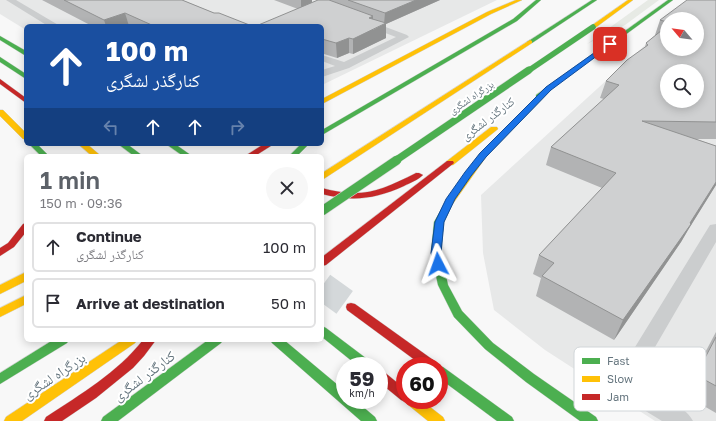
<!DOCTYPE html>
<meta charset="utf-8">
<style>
body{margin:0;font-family:"Golos Text","Noto Naskh Arabic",sans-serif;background:#f7f7f7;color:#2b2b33;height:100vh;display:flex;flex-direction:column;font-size:15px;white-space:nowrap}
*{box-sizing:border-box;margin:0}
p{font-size:13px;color:#7c7c81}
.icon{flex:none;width:22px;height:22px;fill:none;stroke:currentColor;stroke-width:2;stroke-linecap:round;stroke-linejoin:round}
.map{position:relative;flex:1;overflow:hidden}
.drawer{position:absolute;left:24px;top:154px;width:300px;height:188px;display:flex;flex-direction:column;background:#fff;border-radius:6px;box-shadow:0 2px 10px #0003}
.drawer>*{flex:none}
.guide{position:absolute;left:24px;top:24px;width:300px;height:122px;border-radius:6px;box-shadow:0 2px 10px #0003;background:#1a4fa0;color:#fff;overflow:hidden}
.needle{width:26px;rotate:299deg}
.tools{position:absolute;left:660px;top:12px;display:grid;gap:8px}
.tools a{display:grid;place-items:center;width:44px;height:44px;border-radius:50%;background:#fff;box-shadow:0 2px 10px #0003;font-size:20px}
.speed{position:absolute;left:336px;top:357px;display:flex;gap:8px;font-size:20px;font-weight:700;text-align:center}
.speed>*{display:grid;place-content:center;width:52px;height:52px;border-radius:50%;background:#fff;box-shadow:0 2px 10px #0003;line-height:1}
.speed small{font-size:10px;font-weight:400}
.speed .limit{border:6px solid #d22;background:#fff;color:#111}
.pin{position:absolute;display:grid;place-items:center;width:34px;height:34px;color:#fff;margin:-17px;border-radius:8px;box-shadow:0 2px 6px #0006}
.me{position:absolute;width:44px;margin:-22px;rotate:356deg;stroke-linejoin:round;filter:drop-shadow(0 0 3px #0008)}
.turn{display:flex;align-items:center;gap:14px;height:84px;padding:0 16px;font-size:18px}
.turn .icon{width:52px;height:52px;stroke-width:2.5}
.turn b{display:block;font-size:28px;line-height:34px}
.lanes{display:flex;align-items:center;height:38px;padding:0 16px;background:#0003;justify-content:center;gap:20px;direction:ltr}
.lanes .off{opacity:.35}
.round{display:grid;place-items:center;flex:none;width:42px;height:42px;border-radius:21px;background:#f7f7f7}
.summary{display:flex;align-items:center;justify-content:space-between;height:68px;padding:0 16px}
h1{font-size:24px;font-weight:600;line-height:30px;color:#5c6168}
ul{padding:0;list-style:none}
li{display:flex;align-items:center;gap:12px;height:50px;margin:0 8px 6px;padding:0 8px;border:2px solid #e1e1e2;border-radius:6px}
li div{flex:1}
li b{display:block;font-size:15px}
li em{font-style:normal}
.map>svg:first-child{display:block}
.built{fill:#e7e8e8;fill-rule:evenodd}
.green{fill:#e7eae5}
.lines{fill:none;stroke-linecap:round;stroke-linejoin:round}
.primary-tunnel{stroke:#d4d8da;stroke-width:28;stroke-dasharray:28 14;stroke-linecap:butt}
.fast-casing{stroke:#d4d5d5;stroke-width:1}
.slow-casing{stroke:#d4d5d5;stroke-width:1}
.jam-casing{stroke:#d4d5d5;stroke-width:1}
.lane{fill:#cbcdce;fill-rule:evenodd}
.fast{fill:#4caf50;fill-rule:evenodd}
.slow{fill:#ffc107;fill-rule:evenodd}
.jam{fill:#c62828;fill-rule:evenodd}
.fast-bridge-far2-casing{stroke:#d4d5d5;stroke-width:6;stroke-linecap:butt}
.fast-bridge-far1-casing{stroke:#d4d5d5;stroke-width:8;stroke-linecap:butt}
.fast-bridge-casing{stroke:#d4d5d5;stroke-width:10;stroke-linecap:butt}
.fast-bridge-far2{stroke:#4caf50;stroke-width:5.5}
.fast-bridge-far1{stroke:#4caf50;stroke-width:7}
.fast-bridge{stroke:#4caf50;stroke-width:9}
.wall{fill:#b2b3b4;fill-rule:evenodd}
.shaded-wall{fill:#919292}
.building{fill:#cfd0d1;stroke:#919292;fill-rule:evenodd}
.route{fill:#1a73e8;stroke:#114b97}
.labels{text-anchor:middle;stroke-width:4;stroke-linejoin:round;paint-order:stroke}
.far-street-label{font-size:10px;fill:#66767f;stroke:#fff}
.street-label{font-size:12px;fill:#66767f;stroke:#fff}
.near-street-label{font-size:14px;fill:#66767f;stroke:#fff}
.key{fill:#fff;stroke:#d1d6d9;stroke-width:1}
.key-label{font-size:11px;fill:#66767f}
</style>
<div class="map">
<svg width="716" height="421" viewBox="0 0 716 421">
<rect width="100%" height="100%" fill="#f8f8f8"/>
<!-- built -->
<g class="built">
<polygon points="0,0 497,0 322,85 322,26 26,26 26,30 0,14"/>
<path d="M 716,0 L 716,421 L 655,421 L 545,350 L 494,310 L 483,253 L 481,195 L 667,25 L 667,49 L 697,49 L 697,19 ZM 667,71 L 697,71 L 697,101 L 667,101 Z"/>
</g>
<!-- green -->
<polygon class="green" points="648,0 659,0 625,25 587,44"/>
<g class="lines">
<!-- primary-tunnel -->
<polyline class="primary-tunnel" points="322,286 351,307"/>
<!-- fast casing -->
<g class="fast-casing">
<g id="fast">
<polygon points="536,0 541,0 517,21 322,135 322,130 513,19"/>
<polygon points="592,0 597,0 532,43 527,42"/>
<polygon points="668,0 673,0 540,97 536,97 536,95"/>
<polygon points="0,36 26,51 26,56 0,40"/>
<polygon points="0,57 26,74 26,79 0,62"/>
<polygon points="29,144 37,144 49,156 41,156"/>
<polygon points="118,144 127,144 143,156 134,156"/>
<polygon points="166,144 175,144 192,156 183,156"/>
<polygon points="301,144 309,144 297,156 289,156"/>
<polygon points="449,200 453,203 444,222 441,253 448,285 462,311 493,343 534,374 596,417 598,421 580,421 526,382 485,349 454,317 438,285 431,253 434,222 446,201"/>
<polygon points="322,326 326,328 371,362 373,366 358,366 322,337"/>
<polygon points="53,340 69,340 67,343 0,384 0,373"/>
<polygon points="208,340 223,340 221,343 118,421 101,421 103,417"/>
<polygon points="270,340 284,340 345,391 345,400 355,400 375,417 377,421 361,421 272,343"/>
<polygon points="438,366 439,366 443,367 512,417 514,421 497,421 439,378"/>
</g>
</g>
<!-- slow casing -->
<g class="slow-casing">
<g id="slow">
<polygon points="516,0 522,0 491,14 322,104 322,99 487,12"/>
<polygon points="628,0 633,0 595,28 591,28 591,26"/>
<polygon points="530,40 532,41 532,43 322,180 322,173"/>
<polygon points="549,87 552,89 551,90 486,157 452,205 446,205 445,203 446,201 480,153 547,88"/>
<polygon points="0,110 3,110 26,133 26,139 23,139 0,116"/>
<polygon points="491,127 497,127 498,129 453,165 447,165 446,163 447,161"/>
<polygon points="78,144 87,144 101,156 92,156"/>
<polygon points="26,272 26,281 0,294 0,285"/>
<polygon points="26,295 26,304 0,317 0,308"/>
<polygon points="122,340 137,340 135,343 22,421 4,421 6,417"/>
<polygon points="405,399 421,400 443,417 445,421 428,421 407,404"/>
</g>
</g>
<!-- jam casing -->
<g class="jam-casing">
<g id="jam">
<polygon points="0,79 26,98 26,103 0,84"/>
<polygon points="264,144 274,144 255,156 245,156"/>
<polygon points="447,161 453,161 454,163 326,265 322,266 322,257"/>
<path d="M 416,173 L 419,173 L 423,175 C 418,180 410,183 404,186 C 375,199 353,202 322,194 L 322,188 C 362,199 380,191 416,173 Z"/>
<polygon points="26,223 26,232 14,247 0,256 0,248 8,243 23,224"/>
<polygon points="351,303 355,304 436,362 438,366 423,366 347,310 346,307 347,304"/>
<path d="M 143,340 L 156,340 L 144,356 L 133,368 L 96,398 L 62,421 L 44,421 L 46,417 C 81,394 117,373 143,340 Z"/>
<polygon points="379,370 383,371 405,389 405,400 409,400 405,402 401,400 379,382"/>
</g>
</g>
<!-- lane -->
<g class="lane">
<polygon points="6,0 16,0 60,26 48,26"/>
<polygon points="367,20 407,35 409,37 349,68 322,77 322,70 335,66 322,61 322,55 344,62 396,37 364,25 362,23"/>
<path d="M 716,224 L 716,242 L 644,366 C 645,371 645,377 647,381 C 655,402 684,402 693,421 L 662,421 L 644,410 L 627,385 L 624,365 L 710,225 Z"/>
</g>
<!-- fast -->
<use href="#fast" class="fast"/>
<!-- slow -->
<use href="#slow" class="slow"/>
<!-- jam -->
<use href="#jam" class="jam"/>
<!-- fast-bridge-far2 casing -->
<g class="fast-bridge-far2-casing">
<polyline id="fast-bridge-far2" points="528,71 593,27"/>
</g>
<!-- fast-bridge-far1 casing -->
<g class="fast-bridge-far1-casing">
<polyline id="fast-bridge-far1" points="395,161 529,70"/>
</g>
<!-- fast-bridge casing -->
<g class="fast-bridge-casing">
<polyline id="fast-bridge" points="322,211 397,160"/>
</g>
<!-- fast-bridge-far2 -->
<use href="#fast-bridge-far2" class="fast-bridge-far2"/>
<!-- fast-bridge-far1 -->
<use href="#fast-bridge-far1" class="fast-bridge-far1"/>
<!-- fast-bridge -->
<use href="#fast-bridge" class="fast-bridge"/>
</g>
<!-- wall -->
<g class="wall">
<polygon points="42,0 182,0 214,13 252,26 92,26"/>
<polygon points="274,0 312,0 312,3 318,0 317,0 440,0 386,24 386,38 353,54 349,53 337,58 324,54 324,63 322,64 322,26 298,9"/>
<path d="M 716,0 L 716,139 L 696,139 L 716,146 L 716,185 L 688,230 L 681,242 L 614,340 L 536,296 L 541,278 L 533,274 L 539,255 L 602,188 L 546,165 L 551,147 L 604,99 L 600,98 L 606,81 L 645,47 L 646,43 L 656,35 L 655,35 L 660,20 ZM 667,19 L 697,49 L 667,49 Z"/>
<polygon points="716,332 716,413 683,394"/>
</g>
<!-- shaded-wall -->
<g class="shaded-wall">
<polygon points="301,0 312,0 312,7 301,10"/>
<polygon points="416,0 440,0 386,24 386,38 353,54 353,39 369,18 373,16 373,30 384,24 385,13"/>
<polygon points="125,13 129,26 106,26 104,20"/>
<polygon points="349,38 349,53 337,58 336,43"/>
<polygon points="322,48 323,48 324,63 322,64"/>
<polygon points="716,182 716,185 688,230 681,242 614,340 623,320 690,223"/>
</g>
<!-- building -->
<g class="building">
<polygon points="64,0 182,0 214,13 219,13 252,26 154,26 125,13 104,20"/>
<polygon points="318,0 329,0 373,16 369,18 386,23 353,39 349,38 336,43 322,39 322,26 256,26"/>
<polygon points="348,0 416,0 385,13"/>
<path d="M 687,0 L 716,0 L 716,122 L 642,121 L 716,146 L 716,182 L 690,223 L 691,224 L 623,320 L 542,276 L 554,263 L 539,255 L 616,173 L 551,147 L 619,85 L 606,81 L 627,60 L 648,45 L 646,43 L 667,26 L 667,49 L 697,49 L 697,19 L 667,19 L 667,22 L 660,20 ZM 667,71 L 697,71 L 697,101 L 667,101 Z"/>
<polygon points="716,337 716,386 696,375"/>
</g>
<!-- route -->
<polygon class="route" points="608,43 613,44 551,90 486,157 471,176 455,199 444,222 441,253 443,264 442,266 435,266 431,253 435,222 446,199 465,172 480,153 546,87"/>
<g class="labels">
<!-- far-street labels -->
<g class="far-street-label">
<text transform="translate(471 97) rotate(-34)" y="4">بزرگراه لشگری</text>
</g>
<!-- street labels -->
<g class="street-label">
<text transform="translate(488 119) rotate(-37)" y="4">کنارگذر لشگری</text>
</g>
<!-- near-street labels -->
<g class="near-street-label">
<text transform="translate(54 376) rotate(-34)" y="5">بزرگراه لشگری</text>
<text transform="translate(144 376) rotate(-37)" y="5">کنارگذر لشگری</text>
</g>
</g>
<!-- legend -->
<rect x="574" y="347" width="132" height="64" rx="6" class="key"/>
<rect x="582" y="358" width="18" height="6" fill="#4caf50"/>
<rect x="582" y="376" width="18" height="6" fill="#ffc107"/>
<rect x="582" y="394" width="18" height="6" fill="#c62828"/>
<g class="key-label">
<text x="607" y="365">Fast</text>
<text x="607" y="383">Slow</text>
<text x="607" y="401">Jam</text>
</g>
</svg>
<div class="tools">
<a><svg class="needle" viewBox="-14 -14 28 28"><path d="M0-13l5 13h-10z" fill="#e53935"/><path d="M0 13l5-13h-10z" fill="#7c7c81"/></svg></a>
<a><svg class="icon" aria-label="search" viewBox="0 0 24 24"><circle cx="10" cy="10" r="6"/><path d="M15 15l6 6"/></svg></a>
</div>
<div class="speed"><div>59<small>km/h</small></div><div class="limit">60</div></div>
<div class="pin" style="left:610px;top:44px;background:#d93025"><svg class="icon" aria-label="arrive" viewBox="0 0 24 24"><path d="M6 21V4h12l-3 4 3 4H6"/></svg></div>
<svg class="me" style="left:438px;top:264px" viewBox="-20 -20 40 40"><path d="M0-17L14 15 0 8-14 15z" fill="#1a73e8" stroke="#fff" stroke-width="4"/></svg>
<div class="guide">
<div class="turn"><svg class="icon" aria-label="ahead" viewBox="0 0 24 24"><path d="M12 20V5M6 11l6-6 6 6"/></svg><div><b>100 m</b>کنارگذر لشگری</div></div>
<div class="lanes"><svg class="icon off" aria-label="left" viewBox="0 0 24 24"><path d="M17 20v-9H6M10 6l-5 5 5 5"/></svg><svg class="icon" aria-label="ahead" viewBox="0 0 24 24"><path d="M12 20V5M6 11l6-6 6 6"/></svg><svg class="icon" aria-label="ahead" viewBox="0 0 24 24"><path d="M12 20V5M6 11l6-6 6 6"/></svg><svg class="icon off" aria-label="right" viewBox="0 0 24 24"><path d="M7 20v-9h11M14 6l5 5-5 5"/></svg></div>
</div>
<section class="drawer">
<div class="summary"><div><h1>1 min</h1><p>150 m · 09:36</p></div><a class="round"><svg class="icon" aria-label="close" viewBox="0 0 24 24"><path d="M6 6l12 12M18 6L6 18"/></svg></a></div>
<ul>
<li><svg class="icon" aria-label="ahead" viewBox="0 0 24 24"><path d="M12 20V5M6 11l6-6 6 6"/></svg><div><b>Continue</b><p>کنارگذر لشگری</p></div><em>100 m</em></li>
<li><svg class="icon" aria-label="arrive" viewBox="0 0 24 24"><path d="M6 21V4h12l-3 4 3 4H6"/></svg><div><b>Arrive at destination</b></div><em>50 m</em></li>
</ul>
</section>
</div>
